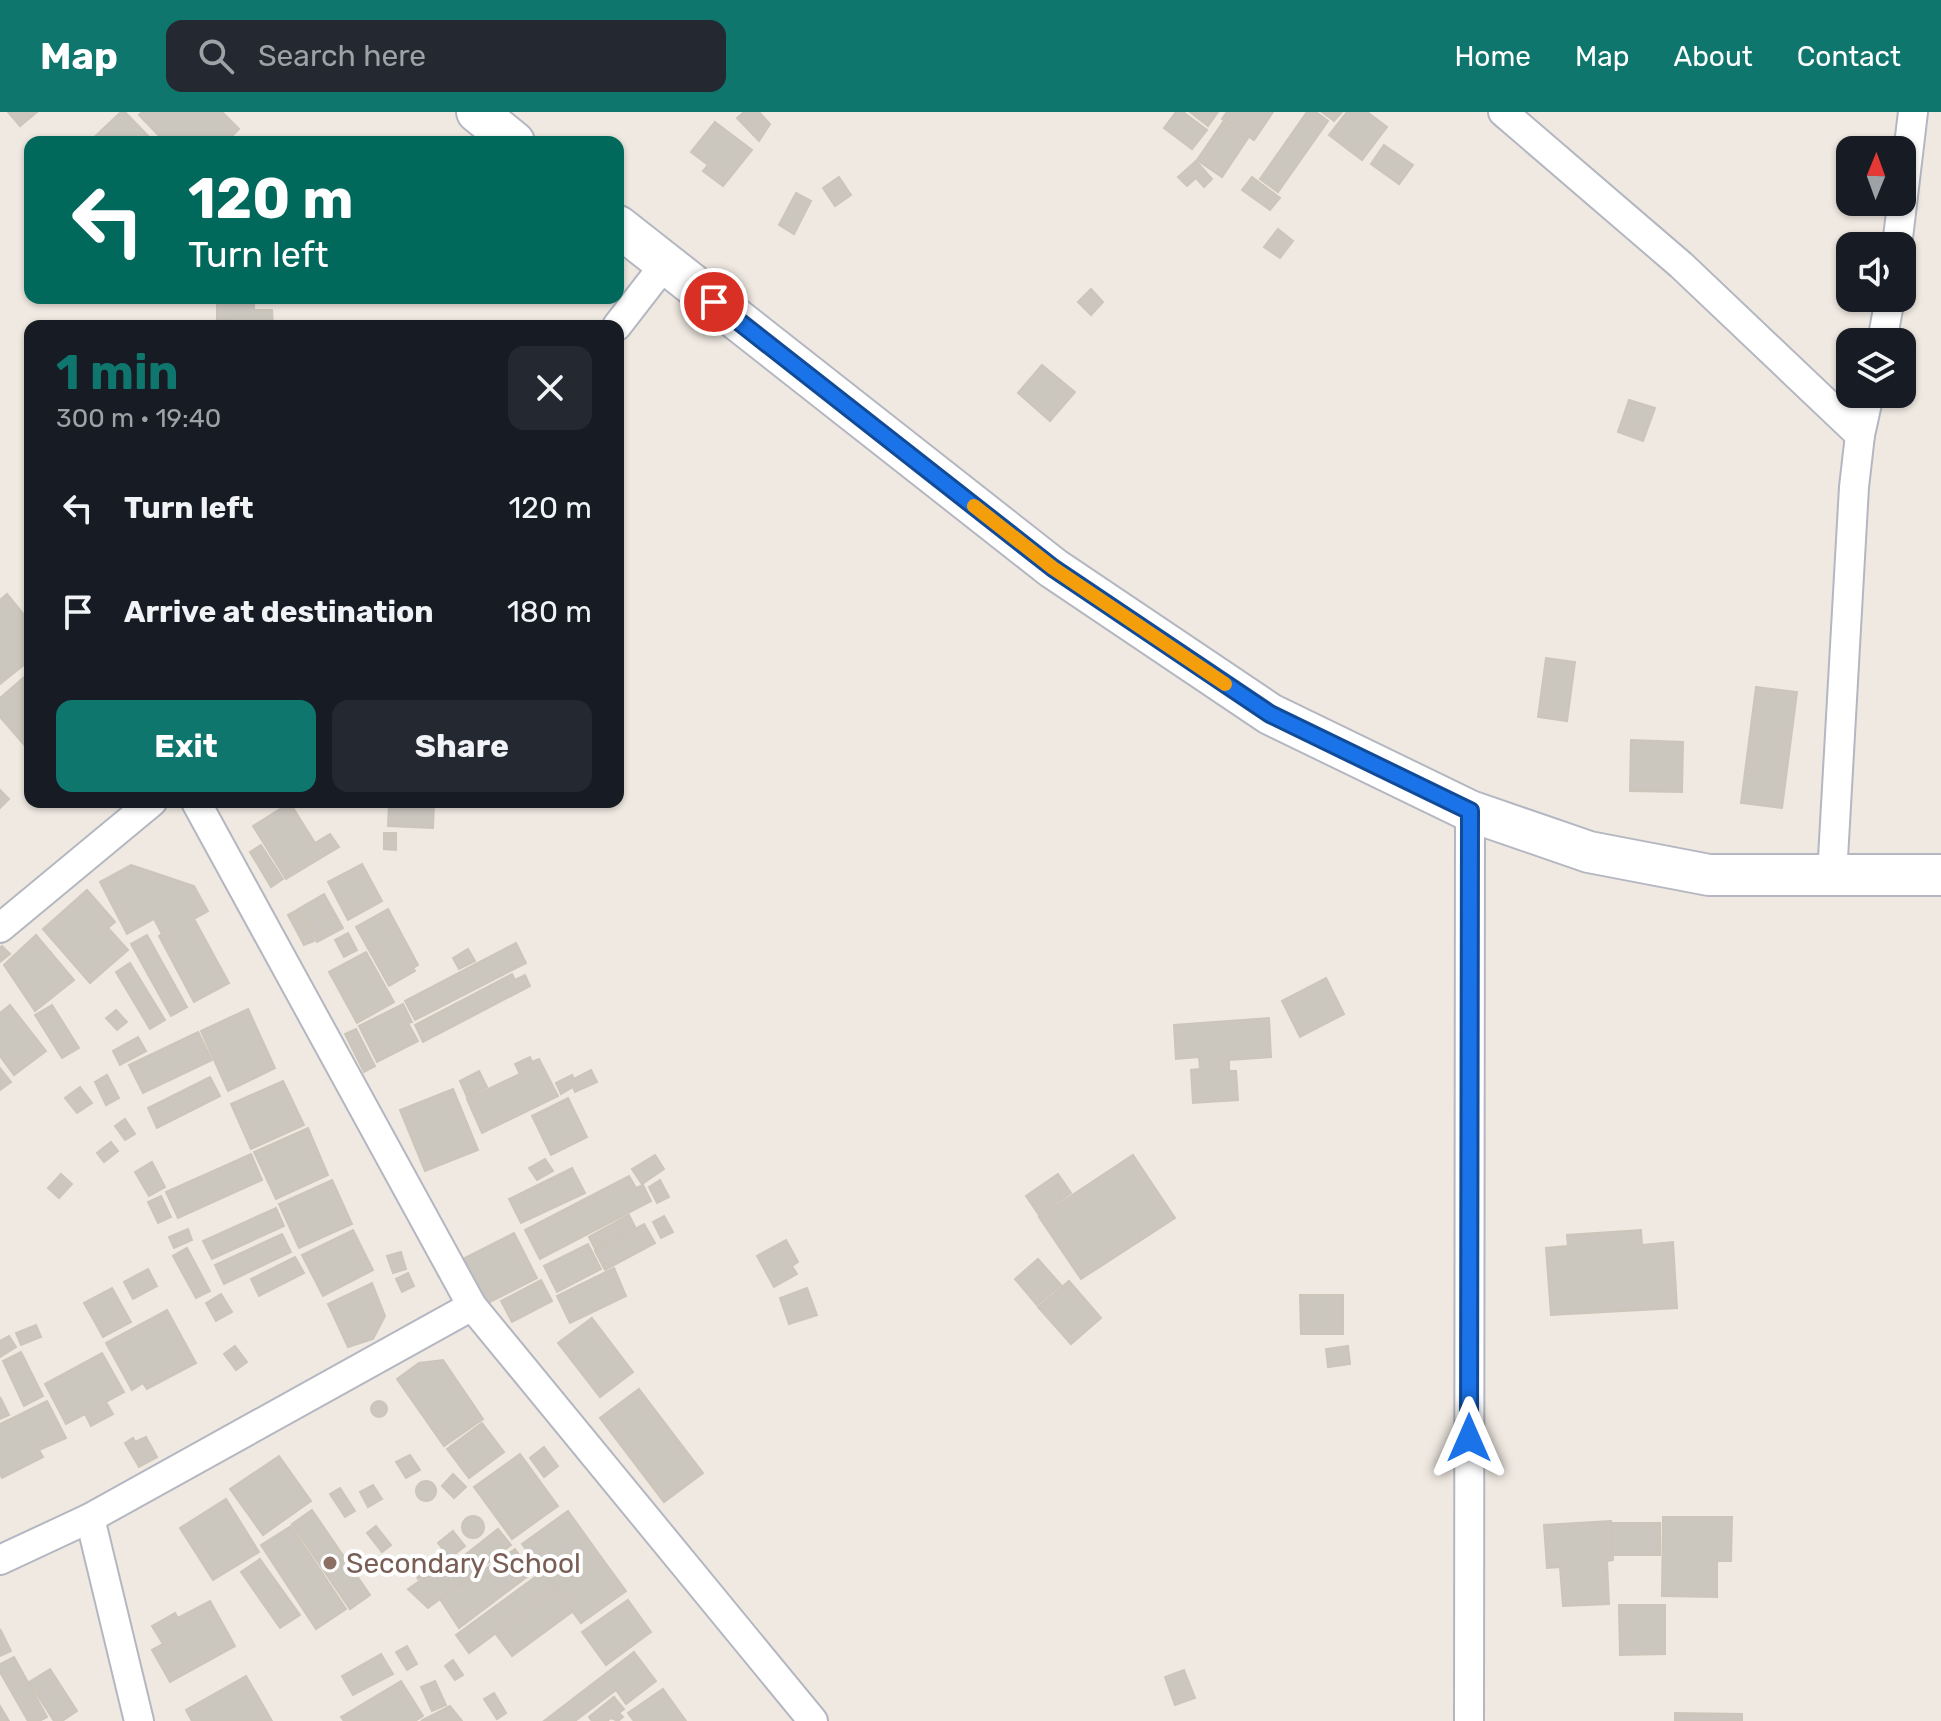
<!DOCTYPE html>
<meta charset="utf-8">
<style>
body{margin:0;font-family:Rubik,sans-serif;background:#242831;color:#f1f3f6;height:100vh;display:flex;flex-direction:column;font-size:30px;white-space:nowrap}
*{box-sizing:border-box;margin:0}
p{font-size:26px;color:#9ea1a6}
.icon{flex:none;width:44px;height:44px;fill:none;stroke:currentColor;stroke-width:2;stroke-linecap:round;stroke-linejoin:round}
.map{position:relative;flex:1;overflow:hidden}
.details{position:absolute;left:24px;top:208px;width:600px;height:488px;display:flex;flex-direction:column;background:#171b24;border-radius:16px;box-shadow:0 2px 6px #0004}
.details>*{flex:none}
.hud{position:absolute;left:24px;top:24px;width:600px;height:168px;border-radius:16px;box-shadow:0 2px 6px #0004;background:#00695c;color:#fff;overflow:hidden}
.needle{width:52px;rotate:1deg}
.fabs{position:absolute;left:1836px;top:24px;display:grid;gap:16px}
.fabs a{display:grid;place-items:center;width:80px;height:80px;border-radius:16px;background:#171b24;box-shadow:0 2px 6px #0004;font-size:40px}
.pin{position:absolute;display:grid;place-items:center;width:68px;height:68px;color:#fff;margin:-34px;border:4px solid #fff;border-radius:50%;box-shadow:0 2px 8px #0007}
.me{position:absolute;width:88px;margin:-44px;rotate:0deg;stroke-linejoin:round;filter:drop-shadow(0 0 6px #0008)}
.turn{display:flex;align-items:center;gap:28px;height:168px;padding:0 32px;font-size:36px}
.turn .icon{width:104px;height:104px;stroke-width:2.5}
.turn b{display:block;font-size:56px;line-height:68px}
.round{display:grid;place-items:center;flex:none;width:84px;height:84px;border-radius:16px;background:#242831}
.overview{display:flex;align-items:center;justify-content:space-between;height:136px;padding:0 32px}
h1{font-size:48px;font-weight:700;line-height:60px;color:#0f766e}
.primary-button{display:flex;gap:16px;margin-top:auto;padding:16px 32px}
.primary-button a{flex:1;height:92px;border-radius:16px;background:#0f766e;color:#fff;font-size:32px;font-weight:700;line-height:92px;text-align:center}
.primary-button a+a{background:#242831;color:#f1f3f6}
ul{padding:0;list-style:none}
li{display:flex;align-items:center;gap:24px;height:104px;padding:0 32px}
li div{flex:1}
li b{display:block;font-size:30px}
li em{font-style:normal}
header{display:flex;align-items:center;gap:48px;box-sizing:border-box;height:112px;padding:0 40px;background:#0f766e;color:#fff}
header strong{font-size:38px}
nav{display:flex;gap:44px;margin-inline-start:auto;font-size:28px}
.search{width:560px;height:72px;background:#242831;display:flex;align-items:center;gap:20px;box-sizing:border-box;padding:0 28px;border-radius:16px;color:#9ea1a6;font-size:30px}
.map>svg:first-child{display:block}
.building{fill:#cbc7bf;stroke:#cbc5ba;stroke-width:2}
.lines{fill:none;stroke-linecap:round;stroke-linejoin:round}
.street-casing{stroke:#b4b7c1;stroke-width:32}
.secondary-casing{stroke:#b4b7c1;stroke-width:44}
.street{stroke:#fff;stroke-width:28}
.secondary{stroke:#fff;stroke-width:40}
.route-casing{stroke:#114b97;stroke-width:20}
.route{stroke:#1a73e8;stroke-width:14}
.slow{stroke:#f59e0b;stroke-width:14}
.education-dot{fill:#8d6e63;stroke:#fff;stroke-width:3}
.labels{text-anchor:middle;stroke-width:8;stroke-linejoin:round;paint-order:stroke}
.education-label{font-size:28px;fill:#785e54;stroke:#fff;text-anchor:start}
</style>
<header>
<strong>Map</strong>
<div class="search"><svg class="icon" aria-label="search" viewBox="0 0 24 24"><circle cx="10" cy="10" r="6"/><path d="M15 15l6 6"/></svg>Search here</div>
<nav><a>Home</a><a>Map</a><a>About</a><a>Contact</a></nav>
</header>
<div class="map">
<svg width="1941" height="1609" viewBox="0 0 1941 1609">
<rect width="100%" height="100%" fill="#efe9e1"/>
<!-- building -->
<g class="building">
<polygon points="8,0 37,0 20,14"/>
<polygon points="121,0 125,0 154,30 89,30"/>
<polygon points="142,0 222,0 239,17 226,30 181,30 176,25 171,30 165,30 139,3"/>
<polygon points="744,0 759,0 770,12 759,29 737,6"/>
<polygon points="1176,0 1183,0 1207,18 1192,37 1164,16"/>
<polygon points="1190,0 1218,0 1208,14"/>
<polygon points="1227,0 1273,0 1254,28 1222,7"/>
<polygon points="1307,0 1316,0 1328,9 1278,80 1260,67"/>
<polygon points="1322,0 1342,0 1334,9"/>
<polygon points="1347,0 1367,0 1387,15 1362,48 1329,23"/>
<polygon points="715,10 752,38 723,74 703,59 708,53 691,40"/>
<polygon points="1223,10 1248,26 1222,65 1197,48"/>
<polygon points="1384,33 1413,53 1399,72 1371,52"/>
<polygon points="1196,49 1212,67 1204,75 1196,66 1187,74 1178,65"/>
<polygon points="839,65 851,83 835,94 823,76"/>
<polygon points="1252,65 1280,86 1270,98 1242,78"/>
<polygon points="796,81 811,89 794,122 779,113"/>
<polygon points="1278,117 1293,129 1280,146 1264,135"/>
<polygon points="1091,177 1103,190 1091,203 1078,190"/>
<polygon points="217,186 254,186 254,198 272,198 273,214 258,214 258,210 251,210 251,214 229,214 229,208 217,209"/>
<polygon points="1042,253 1075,280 1050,309 1018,281"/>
<polygon points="1629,288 1655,296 1643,329 1618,320"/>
<polygon points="7,482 30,510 30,548 0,572 0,488"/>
<polygon points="1546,546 1575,550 1567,609 1538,605"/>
<polygon points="30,560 30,633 27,636 0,605 0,586"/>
<polygon points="1756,575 1797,580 1782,696 1741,691"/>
<polygon points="1631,628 1683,630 1682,680 1630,679"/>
<polygon points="0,678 9,687 0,696"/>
<polygon points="389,690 434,690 433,716 388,714"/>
<polygon points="290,691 315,731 330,722 339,735 286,767 253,714"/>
<polygon points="384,721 396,721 396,738 384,737"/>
<polygon points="261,733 283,767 271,775 250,740"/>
<polygon points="362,752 382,789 348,808 328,770"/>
<polygon points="131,753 194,774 208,799 194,807 229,871 194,890 159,824 162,822 154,807 127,822 100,770"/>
<polygon points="87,778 115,810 108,816 128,838 90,871 43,817"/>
<polygon points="324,782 343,816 317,830 298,797"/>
<polygon points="388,797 418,853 413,856 415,859 389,874 356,815"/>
<polygon points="297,798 314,829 304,833 288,803"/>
<polygon points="348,821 357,838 344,845 335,828"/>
<polygon points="36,823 74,868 35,899 4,853"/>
<polygon points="147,823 187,895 171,904 131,832"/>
<polygon points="516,831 526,851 415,908 405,889"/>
<polygon points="2,834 10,842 0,850 0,836"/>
<polygon points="468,837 475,849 459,857 453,846"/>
<polygon points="366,840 394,890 357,911 329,860"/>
<polygon points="130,851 165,908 150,917 116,860"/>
<polygon points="512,862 515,868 525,863 530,874 423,930 415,913"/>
<polygon points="1326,866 1344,902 1300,925 1282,889"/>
<polygon points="403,892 412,910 408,911 418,929 377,950 359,914"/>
<polygon points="10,893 46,939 14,963 0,944 0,901"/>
<polygon points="52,893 79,936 62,946 35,903"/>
<polygon points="248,897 275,956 228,979 201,919"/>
<polygon points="116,898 127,910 117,918 106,906"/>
<polygon points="1269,906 1271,945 1229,948 1229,959 1236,959 1238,988 1193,991 1191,958 1200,957 1199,945 1176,947 1174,913"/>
<polygon points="356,917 375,954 364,960 345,922"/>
<polygon points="198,920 212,948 143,981 129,953"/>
<polygon points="138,925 146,939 120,953 113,939"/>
<polygon points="530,945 532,950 539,947 558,984 482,1021 467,987 520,962 515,952"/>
<polygon points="0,956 11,970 0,978"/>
<polygon points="591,958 597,970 575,980 573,975 561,982 556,971 572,963 574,967"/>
<polygon points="479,959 487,975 467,985 460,969"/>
<polygon points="107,963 119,986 106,993 95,970"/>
<polygon points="210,965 220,984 157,1016 148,996"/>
<polygon points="283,969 304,1013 251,1037 231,992"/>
<polygon points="80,975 92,991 77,1001 65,986"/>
<polygon points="453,977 478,1038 425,1059 400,998"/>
<polygon points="568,986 587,1025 551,1043 532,1004"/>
<polygon points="125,1007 135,1022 125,1028 115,1014"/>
<polygon points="308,1016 328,1063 276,1087 254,1040"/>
<polygon points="111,1030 118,1039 104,1050 97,1041"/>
<polygon points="251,1042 262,1068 178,1106 166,1080"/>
<polygon points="655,1043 664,1057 642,1072 632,1057"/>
<polygon points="1133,1043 1175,1106 1081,1167 1039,1105"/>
<polygon points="545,1047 553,1059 537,1068 529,1056"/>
<polygon points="152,1050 165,1075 149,1084 135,1060"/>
<polygon points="572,1056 585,1081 521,1111 509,1087"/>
<polygon points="61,1062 72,1072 59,1086 48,1076"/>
<polygon points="1058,1062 1071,1081 1039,1103 1026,1084"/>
<polygon points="629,1064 636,1076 643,1073 651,1089 540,1147 525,1118"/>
<polygon points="332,1068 352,1112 299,1136 279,1092"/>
<polygon points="660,1068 669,1085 657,1091 649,1075"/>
<polygon points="161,1084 171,1105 158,1111 148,1090"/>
<polygon points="276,1096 284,1114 212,1147 203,1129"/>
<polygon points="629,1103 635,1115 595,1137 589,1125"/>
<polygon points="664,1104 673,1120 661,1126 653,1110"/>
<polygon points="644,1112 655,1131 605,1158 595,1139"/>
<polygon points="188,1117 192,1128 174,1136 169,1125"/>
<polygon points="353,1118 373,1158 323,1184 302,1143"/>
<polygon points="1641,1118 1642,1133 1673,1130 1677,1196 1551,1203 1546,1136 1568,1134 1567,1123"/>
<polygon points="514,1121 537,1166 486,1192 463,1147"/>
<polygon points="282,1122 291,1140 224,1172 215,1153"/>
<polygon points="786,1128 798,1150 792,1154 797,1162 774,1175 757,1144"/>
<polygon points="588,1132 601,1157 557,1180 544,1154"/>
<polygon points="187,1136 210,1179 196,1186 173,1144"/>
<polygon points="401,1140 406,1157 393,1161 387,1144"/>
<polygon points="295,1145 304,1161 259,1184 251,1167"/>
<polygon points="1038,1147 1061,1173 1037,1193 1015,1167"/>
<polygon points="614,1156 626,1184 570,1211 557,1184"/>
<polygon points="148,1157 157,1174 133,1187 124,1170"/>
<polygon points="408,1161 414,1174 402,1180 396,1167"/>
<polygon points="541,1168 552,1189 512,1210 501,1189"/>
<polygon points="1069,1169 1101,1206 1071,1232 1038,1195"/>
<polygon points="372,1171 385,1204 373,1227 348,1235 328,1192"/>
<polygon points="112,1176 131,1210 103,1225 84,1191"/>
<polygon points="807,1176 817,1203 789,1212 780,1186"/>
<polygon points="221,1182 232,1200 216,1209 206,1191"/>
<polygon points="1300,1183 1343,1183 1343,1222 1301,1222"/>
<polygon points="167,1198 196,1251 147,1277 143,1271 132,1278 106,1231"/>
<polygon points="592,1206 633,1260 600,1285 558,1231"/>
<polygon points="36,1213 41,1225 21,1233 16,1221"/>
<polygon points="9,1224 16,1235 0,1245 0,1229"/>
<polygon points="235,1234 247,1250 236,1258 224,1242"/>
<polygon points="1348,1234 1350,1252 1328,1255 1326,1237"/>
<polygon points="21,1240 43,1284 24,1294 3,1249"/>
<polygon points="102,1241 124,1280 106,1290 113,1302 91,1314 85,1302 66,1312 45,1272"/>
<polygon points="443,1248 483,1307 444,1334 397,1267 419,1251"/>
<polygon points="639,1277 703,1361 664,1390 600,1306"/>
<polygon points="0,1285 9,1303 0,1307"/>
<circle cx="379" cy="1297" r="8"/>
<polygon points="47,1289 66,1326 39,1338 43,1345 2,1366 0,1362 0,1312"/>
<polygon points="482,1311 504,1340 469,1366 447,1337"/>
<polygon points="146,1325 157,1345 139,1355 125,1331 133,1326 135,1330"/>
<polygon points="544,1335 558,1354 544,1365 530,1346"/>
<polygon points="520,1342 558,1394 512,1427 474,1375"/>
<polygon points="410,1343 420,1358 406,1366 396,1350"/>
<polygon points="279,1344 311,1389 263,1423 230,1377"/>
<polygon points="453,1362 466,1375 454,1386 442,1374"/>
<circle cx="426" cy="1379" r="10"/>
<polygon points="373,1373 382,1387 368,1395 360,1380"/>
<polygon points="340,1376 355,1399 345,1405 330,1382"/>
<polygon points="226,1387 259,1440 213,1468 180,1416"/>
<polygon points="312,1398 370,1483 350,1497 292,1412"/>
<polygon points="568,1399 601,1445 556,1477 522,1432"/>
<circle cx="473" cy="1415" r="11"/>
<polygon points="1663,1405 1732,1405 1731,1449 1717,1449 1717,1485 1662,1484"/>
<polygon points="1611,1409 1613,1448 1607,1449 1609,1492 1563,1494 1560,1455 1547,1456 1544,1413"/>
<rect x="1613" y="1411" width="47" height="32"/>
<polygon points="291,1414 346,1497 316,1517 261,1433"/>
<polygon points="376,1414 391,1433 382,1440 367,1421"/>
<polygon points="498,1417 511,1433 463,1470 451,1454"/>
<polygon points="453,1419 465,1434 450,1446 438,1431"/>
<polygon points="515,1437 532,1461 459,1516 440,1487"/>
<polygon points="601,1445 626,1479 581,1511 556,1477"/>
<polygon points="260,1447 300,1503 280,1516 241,1460"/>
<polygon points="420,1447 428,1463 418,1467 411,1451"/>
<polygon points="448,1449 463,1470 428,1496 408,1477"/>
<polygon points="542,1460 556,1477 469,1541 456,1523"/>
<polygon points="556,1477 572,1500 512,1544 495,1521"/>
<polygon points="628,1488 651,1520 606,1553 582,1520"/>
<polygon points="210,1489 235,1534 170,1570 152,1538 163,1532 152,1514 175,1501 178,1506"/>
<polygon points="1619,1493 1665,1493 1665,1542 1620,1543"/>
<polygon points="0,1517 11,1539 0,1544"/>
<polygon points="407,1534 417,1552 407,1558 396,1540"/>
<polygon points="634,1540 656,1569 626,1592 616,1578 575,1609 544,1609"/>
<polygon points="381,1542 393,1562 353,1583 342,1564"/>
<polygon points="14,1545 47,1605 39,1609 28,1609 0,1560 0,1552"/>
<polygon points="453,1548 463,1563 455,1568 445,1554"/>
<polygon points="50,1557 77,1599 62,1609 54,1609 29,1570"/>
<polygon points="1184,1558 1195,1586 1175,1593 1165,1565"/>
<polygon points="246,1564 272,1609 192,1609 186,1598"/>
<polygon points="401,1569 423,1604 415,1609 344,1609 341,1605"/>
<polygon points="435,1569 446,1593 432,1599 421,1575"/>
<polygon points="663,1577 686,1609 634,1609 628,1601"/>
<polygon points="494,1581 506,1601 497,1607 484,1587"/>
<polygon points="614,1585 624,1597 619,1601 623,1605 618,1609 611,1606 607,1609 592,1609 589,1605"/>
<polygon points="0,1594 9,1609 0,1609"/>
<polygon points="450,1594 462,1609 421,1609"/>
<polygon points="1675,1601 1742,1602 1742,1609 1675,1609"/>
</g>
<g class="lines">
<!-- street casing -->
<g class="street-casing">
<g id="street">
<polyline points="1503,0 1681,153 1860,323"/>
<polyline points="1897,134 1913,0"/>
<polyline points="617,214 665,152"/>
<polyline points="1882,230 1890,186"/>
<polyline points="196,690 472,1194 813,1609"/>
<polyline points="1832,764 1854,375 1860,323 1869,282"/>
<polyline points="0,816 152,690"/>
<polyline points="90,1406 139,1609"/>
<polyline points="0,1448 90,1406 472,1194"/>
<polyline points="1469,1609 1470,699"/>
</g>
</g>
<!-- secondary casing -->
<g class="secondary-casing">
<g id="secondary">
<polyline points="477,0 514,30"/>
<polyline points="618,114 1053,456 1270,602 1470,699 1589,740 1709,763 1941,763"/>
</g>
</g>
<!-- street -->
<use href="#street" class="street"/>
<!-- secondary -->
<use href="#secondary" class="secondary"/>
</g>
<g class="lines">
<!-- route casing -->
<g class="route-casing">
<polyline id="route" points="714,190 1053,456 1270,602 1470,699 1469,1326"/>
</g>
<!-- route -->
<use href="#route" class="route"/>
<!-- slow -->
<polyline class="slow" points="974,394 1053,456 1225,572"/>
</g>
<!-- markers -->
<circle class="education-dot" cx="330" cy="1451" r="8"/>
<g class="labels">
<!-- education labels -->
<g class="education-label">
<text x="346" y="1461">Secondary School</text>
</g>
</g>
</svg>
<div class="fabs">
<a><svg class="needle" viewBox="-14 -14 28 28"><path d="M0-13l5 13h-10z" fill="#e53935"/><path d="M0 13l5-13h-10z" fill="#9ea1a6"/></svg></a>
<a><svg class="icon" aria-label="sound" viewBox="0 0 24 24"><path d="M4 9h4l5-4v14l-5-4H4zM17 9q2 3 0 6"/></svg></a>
<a><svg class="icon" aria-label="layers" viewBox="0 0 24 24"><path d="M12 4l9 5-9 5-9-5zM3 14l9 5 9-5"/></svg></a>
</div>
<div class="pin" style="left:714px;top:190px;background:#d93025"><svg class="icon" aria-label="arrive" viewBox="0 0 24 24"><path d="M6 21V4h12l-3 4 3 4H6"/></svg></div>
<svg class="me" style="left:1469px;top:1326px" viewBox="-20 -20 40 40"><path d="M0-17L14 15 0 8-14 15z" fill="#1a73e8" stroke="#fff" stroke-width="4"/></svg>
<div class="hud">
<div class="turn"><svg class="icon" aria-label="left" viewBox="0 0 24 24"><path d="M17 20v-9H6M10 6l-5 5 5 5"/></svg><div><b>120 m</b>Turn left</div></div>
</div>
<section class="details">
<div class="overview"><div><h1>1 min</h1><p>300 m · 19:40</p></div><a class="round"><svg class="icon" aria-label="close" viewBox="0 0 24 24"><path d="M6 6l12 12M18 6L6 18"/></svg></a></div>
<ul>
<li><svg class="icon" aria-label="left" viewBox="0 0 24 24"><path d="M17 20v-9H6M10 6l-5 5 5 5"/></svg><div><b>Turn left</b></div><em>120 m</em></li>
<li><svg class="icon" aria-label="arrive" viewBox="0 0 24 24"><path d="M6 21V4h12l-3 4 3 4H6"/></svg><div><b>Arrive at destination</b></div><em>180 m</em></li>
</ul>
<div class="primary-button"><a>Exit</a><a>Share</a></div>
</section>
</div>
